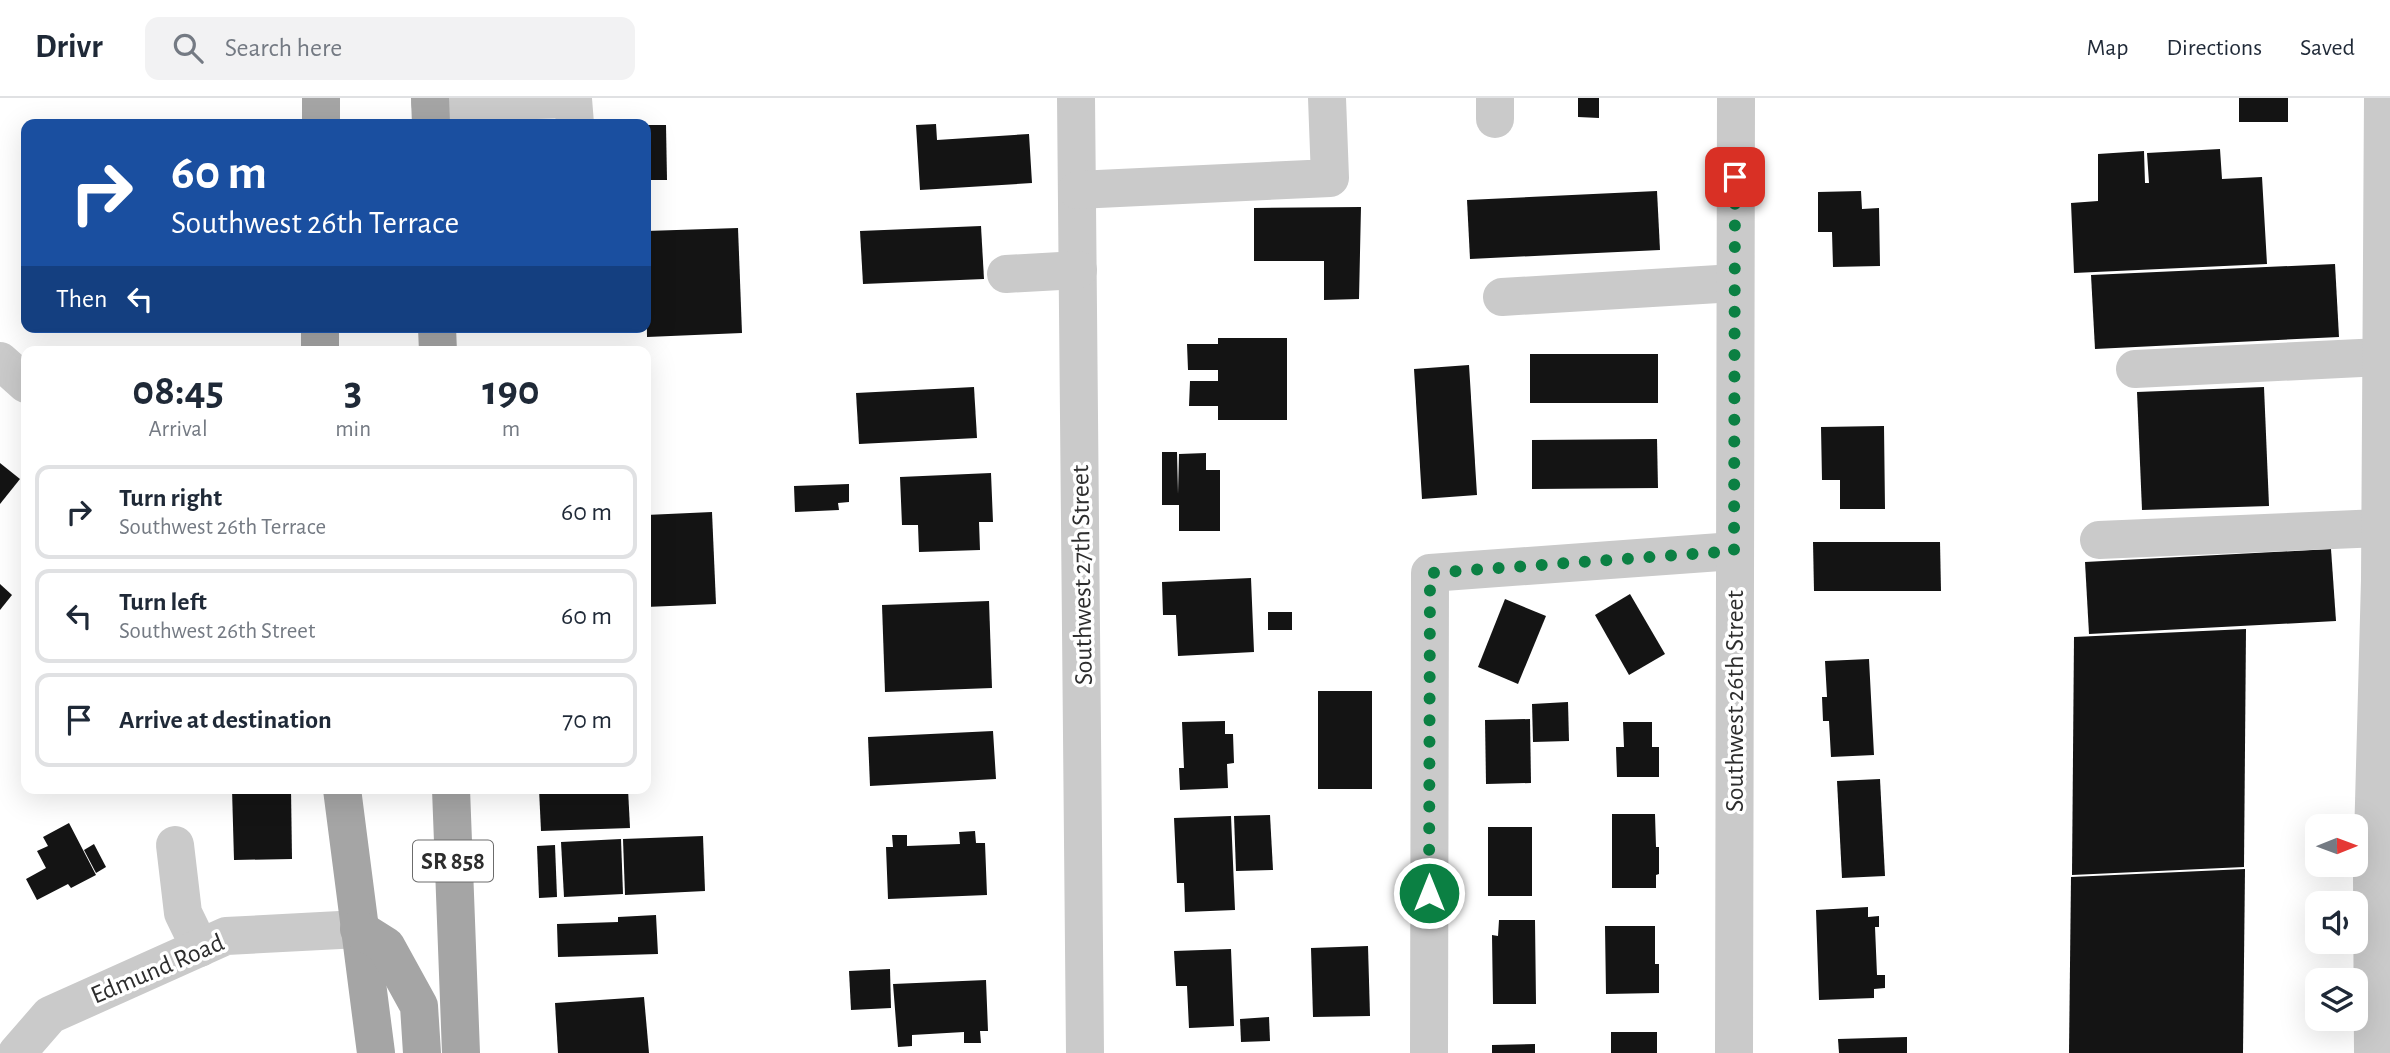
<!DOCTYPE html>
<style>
body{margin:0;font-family:"Alegreya Sans",sans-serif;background:#f2f2f3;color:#1f2937;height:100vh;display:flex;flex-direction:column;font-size:26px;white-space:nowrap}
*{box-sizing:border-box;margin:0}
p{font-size:23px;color:#747a83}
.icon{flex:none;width:38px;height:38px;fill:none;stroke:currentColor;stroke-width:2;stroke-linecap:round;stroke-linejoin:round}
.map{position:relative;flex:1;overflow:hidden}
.details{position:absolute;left:21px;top:248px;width:630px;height:448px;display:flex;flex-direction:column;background:#fff;border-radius:14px;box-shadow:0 7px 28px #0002}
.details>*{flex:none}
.top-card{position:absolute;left:21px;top:21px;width:630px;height:214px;border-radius:14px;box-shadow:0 7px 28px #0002;background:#1a4fa0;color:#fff;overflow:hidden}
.needle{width:46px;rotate:89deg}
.fabs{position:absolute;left:2305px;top:716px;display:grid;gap:14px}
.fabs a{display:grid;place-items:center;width:63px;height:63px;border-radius:14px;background:#fff;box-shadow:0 7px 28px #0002;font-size:35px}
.pin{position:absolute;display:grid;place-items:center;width:60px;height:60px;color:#fff;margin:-30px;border-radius:14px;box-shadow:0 4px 10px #0006}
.me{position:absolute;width:77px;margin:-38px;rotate:0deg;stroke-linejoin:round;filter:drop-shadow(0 0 5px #0008)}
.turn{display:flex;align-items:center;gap:24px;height:147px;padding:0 35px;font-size:32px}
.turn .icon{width:91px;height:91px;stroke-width:2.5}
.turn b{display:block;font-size:49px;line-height:60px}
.then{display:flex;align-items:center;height:66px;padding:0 35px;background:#0003;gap:14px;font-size:26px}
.eta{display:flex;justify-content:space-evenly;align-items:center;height:119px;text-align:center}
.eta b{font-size:42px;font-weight:700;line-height:49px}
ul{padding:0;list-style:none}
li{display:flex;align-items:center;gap:21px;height:94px;margin:0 14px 10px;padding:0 21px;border:4px solid #e0e1e3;border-radius:14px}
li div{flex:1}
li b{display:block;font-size:26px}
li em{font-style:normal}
header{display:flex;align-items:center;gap:42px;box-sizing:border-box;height:98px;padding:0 35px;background:#fff;border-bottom:2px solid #e0e1e3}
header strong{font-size:33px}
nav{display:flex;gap:38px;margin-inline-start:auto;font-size:24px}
.search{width:490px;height:63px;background:#f2f2f3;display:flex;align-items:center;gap:18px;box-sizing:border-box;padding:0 24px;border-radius:14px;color:#747a83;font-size:26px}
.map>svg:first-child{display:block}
.building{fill:#141414}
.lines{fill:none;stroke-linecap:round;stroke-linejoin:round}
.minor{stroke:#cacaca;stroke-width:38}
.major{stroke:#a5a5a5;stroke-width:38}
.route{stroke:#0b8043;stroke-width:12;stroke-dasharray:0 21.6}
.labels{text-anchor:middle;stroke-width:7;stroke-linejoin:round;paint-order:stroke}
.shield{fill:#fff;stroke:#6c6c6c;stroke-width:2}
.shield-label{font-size:24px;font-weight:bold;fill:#2d2d2d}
.street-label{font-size:26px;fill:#2d2d2d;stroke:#fff}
</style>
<header>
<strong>Drivr</strong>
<div class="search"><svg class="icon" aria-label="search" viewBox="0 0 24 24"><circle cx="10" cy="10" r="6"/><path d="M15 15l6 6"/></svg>Search here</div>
<nav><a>Map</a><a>Directions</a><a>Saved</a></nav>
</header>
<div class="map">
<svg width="2390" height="955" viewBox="0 0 2390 955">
<rect width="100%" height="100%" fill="#fff"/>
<!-- building -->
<g class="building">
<polygon points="1578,0 1599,0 1599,20 1578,19"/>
<rect x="2239" y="0" width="49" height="24"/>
<polygon points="936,26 937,42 1029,36 1032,85 920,92 916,27"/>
<polygon points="646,27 666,27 667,82 646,82"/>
<polygon points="2220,51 2222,81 2262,79 2267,166 2074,175 2071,105 2098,103 2098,56 2144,53 2145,85 2149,85 2147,55"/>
<polygon points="1657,93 1660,152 1470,161 1467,102"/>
<polygon points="1861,93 1862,111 1879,110 1880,168 1833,169 1832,134 1818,134 1818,94"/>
<polygon points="1361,109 1359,201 1324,202 1324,163 1254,163 1254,110"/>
<polygon points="981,128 984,181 863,186 860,133"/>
<polygon points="738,130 742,235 647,239 646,133"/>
<polygon points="2335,166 2339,239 2095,251 2091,177"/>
<polygon points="1218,240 1287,240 1287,322 1218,322 1218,308 1189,308 1190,283 1218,283 1218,272 1188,272 1187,246 1218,246"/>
<rect x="1530" y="256" width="128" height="49"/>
<polygon points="1469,267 1477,397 1422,401 1414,271"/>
<polygon points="974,289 977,340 859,346 856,295"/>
<polygon points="2264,289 2269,408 2142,412 2137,294"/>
<polygon points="1884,328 1885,411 1840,411 1840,382 1822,382 1821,329"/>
<polygon points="1657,341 1658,390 1532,391 1532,342"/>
<polygon points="1162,354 1177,354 1178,396 1179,356 1206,355 1206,372 1220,372 1220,433 1179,433 1179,407 1162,407"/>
<polygon points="0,365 20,381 0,406"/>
<polygon points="991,375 993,424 979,424 980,452 919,454 918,427 902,427 900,379"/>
<polygon points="849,386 849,404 838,405 839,412 795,414 794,388"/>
<polygon points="712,414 716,506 646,509 646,417"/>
<polygon points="1813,444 1940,444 1941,493 1814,493"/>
<polygon points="2331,451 2336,523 2089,536 2085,464"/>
<polygon points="1251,480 1254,554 1178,558 1176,517 1163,517 1162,484"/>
<polygon points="0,486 12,497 0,512"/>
<polygon points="1630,496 1665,556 1629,577 1595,517"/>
<polygon points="1505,501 1546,518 1518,586 1478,569"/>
<polygon points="989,503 992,590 885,594 882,507"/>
<rect x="1268" y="514" width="24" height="18"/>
<polygon points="2246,531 2244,769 2072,777 2074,539"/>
<polygon points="1869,561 1874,657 1831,659 1829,623 1823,623 1822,599 1827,599 1825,563"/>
<rect x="1318" y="593" width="54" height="98"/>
<polygon points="1568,604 1569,643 1533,644 1532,606"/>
<polygon points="1530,621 1531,685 1486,686 1485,622"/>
<polygon points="1225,623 1225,636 1233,636 1234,665 1227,666 1228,690 1180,692 1179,670 1184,670 1182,624"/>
<polygon points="1623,624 1652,624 1652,649 1659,649 1659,679 1617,679 1616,649 1624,649"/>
<polygon points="993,633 996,681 870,688 868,639"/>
<polygon points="1880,681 1885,778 1842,780 1837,683"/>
<polygon points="232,691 291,691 292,761 234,762"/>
<polygon points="539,691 628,691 630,730 541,733"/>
<polygon points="1612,716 1655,716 1656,749 1659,749 1659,776 1656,777 1656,790 1612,790"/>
<polygon points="1270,717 1273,772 1236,773 1234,718"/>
<polygon points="1231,718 1235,812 1185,814 1184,785 1177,785 1174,720"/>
<polygon points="69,725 96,777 71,790 68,786 37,802 26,781 46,770 37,753 48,748 43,739"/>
<rect x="1488" y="729" width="44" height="69"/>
<polygon points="975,733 976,745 985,745 987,797 888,801 886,749 893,749 892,737 907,737 907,748 960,746 959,734"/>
<polygon points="703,738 705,793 625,797 623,741"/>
<polygon points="621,741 623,796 564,799 561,744"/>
<polygon points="94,746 106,769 96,775 84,752"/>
<polygon points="555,747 557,799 539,800 537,748"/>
<polygon points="2245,771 2243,955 2069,955 2071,779"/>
<polygon points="1868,809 1868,819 1879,818 1879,829 1875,829 1877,877 1885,877 1885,890 1874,891 1874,900 1819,902 1816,812"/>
<polygon points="656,817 658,856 558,859 557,826 618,824 618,819"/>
<polygon points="1499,822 1535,822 1536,906 1493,906 1492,837 1498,838"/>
<polygon points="1605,828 1655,828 1655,866 1659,866 1659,895 1606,896"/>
<polygon points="1368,848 1370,918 1313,919 1311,850"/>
<polygon points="1231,851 1234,928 1189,930 1187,888 1176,888 1174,853"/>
<polygon points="890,871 891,910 851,912 849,873"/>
<polygon points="986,882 988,933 980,933 981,945 964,945 964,934 912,937 912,948 898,949 893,886"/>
<polygon points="644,899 649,955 558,955 555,905"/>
<polygon points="1269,919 1270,943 1241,944 1240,921"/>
<rect x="1611" y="934" width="46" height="21"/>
<polygon points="1907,939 1907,955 1839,955 1838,941"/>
<polygon points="1535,946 1535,955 1492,955 1492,947"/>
</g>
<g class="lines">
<!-- minor -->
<g class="minor">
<polyline points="1076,0 1085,955"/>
<polyline points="1495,0 1495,21"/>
<polyline points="430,5 573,1 575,26"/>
<polyline points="1077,92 1330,80 1327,0"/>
<polyline points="1006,176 1078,172"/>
<polyline points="1502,199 1735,185"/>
<polyline points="0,263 26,286"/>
<polyline points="2135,271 2381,259"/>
<polyline points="2099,442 2380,430"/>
<polyline points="175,747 183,815 200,850"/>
<polyline points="17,955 50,917 226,838 359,831"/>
<polyline points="1429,955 1430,475 1734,453"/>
<polyline points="1734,955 1736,0"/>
<polyline points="2373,955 2372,779 2380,482 2383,0"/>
</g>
<!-- major -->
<g class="major">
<polyline points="430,0 431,26"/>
<polyline points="321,26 321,0"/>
<polyline points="437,229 438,254"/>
<polyline points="320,254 320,229"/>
<polyline points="342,691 376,955"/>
<polyline points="451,691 461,955"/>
<polyline points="359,831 386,848 419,908 422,955"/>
</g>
</g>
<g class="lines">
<!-- route -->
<polyline class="route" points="1429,795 1430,475 1734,453 1735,79"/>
</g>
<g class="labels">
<!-- shield labels -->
<rect class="shield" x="413" y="742.5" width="80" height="41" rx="5"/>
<g class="shield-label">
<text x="453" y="771">SR 858</text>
</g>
<!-- street labels -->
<g class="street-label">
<text transform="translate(1081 477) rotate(-91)" y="9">Southwest 27th Street</text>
<text transform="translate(1734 603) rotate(-90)" y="9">Southwest 26th Street</text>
<text transform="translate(157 870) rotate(-23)" y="9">Edmund Road</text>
</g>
</g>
</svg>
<div class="fabs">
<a><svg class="needle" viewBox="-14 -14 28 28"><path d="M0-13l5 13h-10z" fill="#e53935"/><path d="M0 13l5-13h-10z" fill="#747a83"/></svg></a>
<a><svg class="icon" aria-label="sound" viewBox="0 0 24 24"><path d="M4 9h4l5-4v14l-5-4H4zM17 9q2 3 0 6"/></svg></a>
<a><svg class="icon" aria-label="layers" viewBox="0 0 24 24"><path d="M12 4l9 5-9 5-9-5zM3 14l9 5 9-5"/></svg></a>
</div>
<div class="pin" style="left:1735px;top:79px;background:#d93025"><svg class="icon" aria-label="arrive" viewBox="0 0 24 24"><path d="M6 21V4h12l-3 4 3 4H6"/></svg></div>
<svg class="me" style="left:1429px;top:795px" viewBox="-20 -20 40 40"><circle r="17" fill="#0b8043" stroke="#fff" stroke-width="3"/><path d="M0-11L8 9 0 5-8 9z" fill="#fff"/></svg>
<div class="top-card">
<div class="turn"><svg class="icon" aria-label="right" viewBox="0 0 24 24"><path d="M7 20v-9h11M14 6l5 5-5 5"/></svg><div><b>60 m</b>Southwest 26th Terrace</div></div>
<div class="then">Then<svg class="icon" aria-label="left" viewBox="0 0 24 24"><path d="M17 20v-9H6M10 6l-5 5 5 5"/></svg></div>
</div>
<section class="details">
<div class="eta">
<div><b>08:45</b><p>Arrival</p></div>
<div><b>3</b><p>min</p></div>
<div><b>190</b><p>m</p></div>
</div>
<ul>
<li><svg class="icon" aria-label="right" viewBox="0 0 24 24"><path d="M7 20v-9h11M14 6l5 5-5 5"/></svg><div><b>Turn right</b><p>Southwest 26th Terrace</p></div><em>60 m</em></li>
<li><svg class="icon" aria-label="left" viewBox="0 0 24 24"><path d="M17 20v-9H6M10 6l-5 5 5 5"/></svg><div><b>Turn left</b><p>Southwest 26th Street</p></div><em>60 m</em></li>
<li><svg class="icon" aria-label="arrive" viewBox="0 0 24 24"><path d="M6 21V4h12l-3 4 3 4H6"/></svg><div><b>Arrive at destination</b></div><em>70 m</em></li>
</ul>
</section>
</div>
